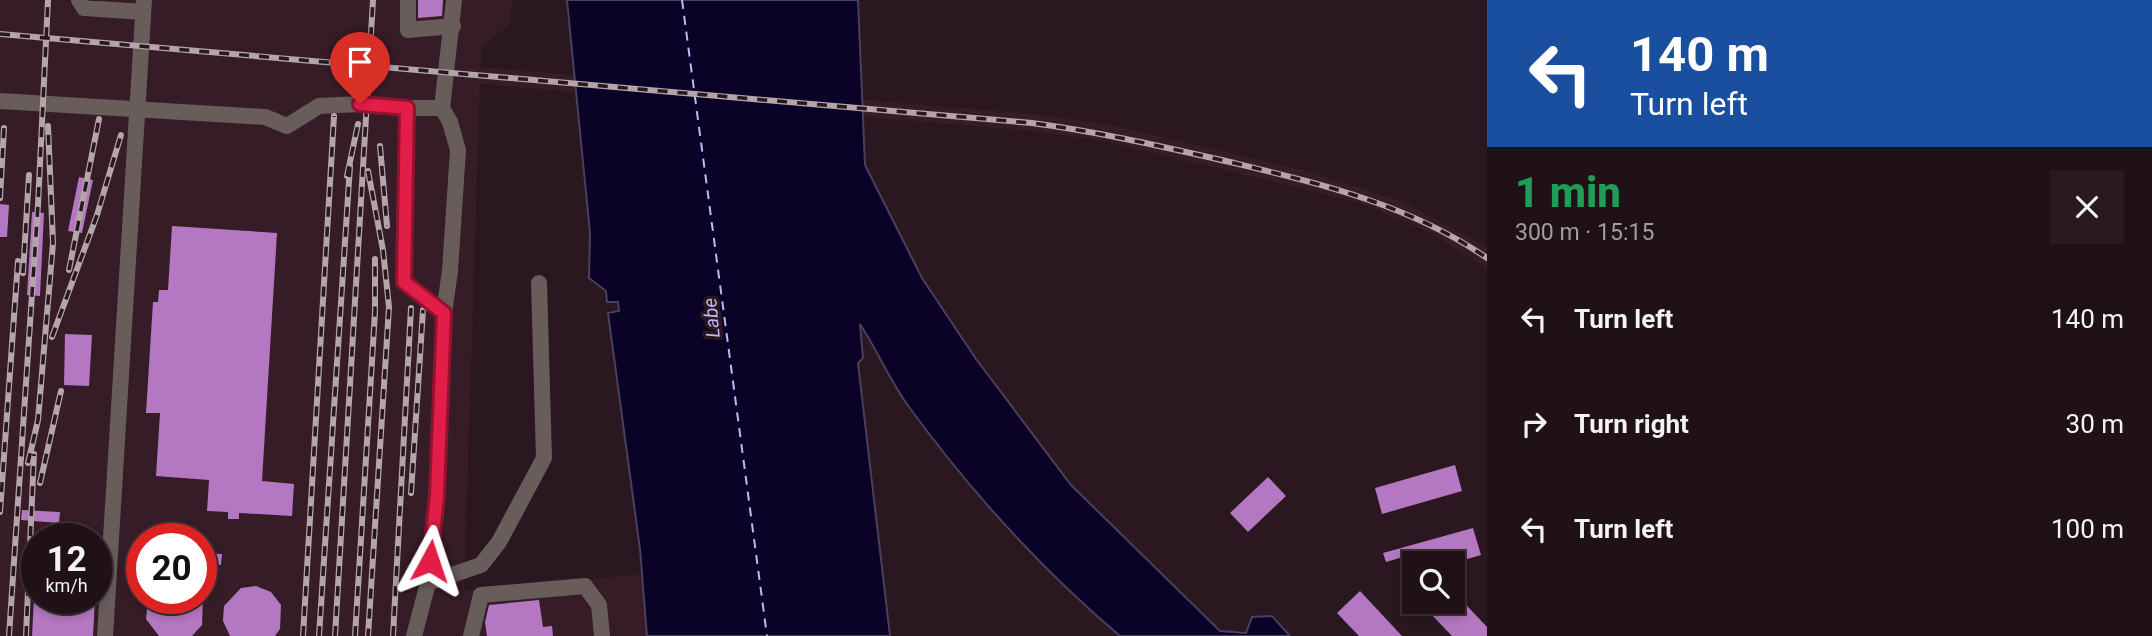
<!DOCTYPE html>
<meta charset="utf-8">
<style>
body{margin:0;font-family:Roboto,sans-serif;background:#281a20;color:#f1f3f6;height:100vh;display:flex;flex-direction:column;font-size:26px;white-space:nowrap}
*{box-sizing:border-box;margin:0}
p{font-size:23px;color:#a29da1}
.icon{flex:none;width:38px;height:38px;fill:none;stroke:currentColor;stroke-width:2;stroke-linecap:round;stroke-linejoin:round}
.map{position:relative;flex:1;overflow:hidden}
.drawer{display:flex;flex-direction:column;background:#201117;width:665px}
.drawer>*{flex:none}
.guide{background:#1a4fa0;color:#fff;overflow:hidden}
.tools{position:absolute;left:1402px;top:551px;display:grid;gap:14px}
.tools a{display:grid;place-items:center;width:63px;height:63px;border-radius:0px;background:#201117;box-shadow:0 4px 10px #0003,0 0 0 2px #3d3136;font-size:35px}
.speed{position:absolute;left:21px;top:523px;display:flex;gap:14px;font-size:35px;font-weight:700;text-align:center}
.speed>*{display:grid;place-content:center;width:91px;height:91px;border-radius:50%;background:#201117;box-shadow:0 4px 10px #0003,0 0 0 2px #3d3136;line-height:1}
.speed small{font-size:18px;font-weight:400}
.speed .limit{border:10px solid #d22;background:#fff;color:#111}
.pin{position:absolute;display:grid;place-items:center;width:60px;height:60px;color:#fff;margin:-72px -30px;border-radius:50% 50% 50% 0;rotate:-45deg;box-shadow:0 0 7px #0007}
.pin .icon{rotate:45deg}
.me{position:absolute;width:77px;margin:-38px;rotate:5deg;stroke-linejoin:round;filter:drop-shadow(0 0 5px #0008)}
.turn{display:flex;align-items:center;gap:24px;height:147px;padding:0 28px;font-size:32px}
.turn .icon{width:91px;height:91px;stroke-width:2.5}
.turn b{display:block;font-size:49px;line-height:60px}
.round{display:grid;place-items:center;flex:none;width:74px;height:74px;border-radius:0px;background:#281a20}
.summary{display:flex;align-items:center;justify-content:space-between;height:119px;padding:0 28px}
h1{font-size:42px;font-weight:800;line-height:52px;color:#1e9e55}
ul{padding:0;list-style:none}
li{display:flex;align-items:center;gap:21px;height:105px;padding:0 28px}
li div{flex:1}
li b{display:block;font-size:26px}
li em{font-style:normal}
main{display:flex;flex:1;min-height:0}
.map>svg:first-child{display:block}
.built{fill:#361c27;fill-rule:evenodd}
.water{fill:#0a0227;stroke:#4a405c;stroke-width:2}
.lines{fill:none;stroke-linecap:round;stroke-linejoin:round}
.ferry{stroke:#bcbafc;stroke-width:2;stroke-dasharray:9 7;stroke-linecap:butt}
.building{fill:#b478c2}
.minor{stroke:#685d5b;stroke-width:16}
.rail-casing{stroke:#b4a5ab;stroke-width:6}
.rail{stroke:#2a171f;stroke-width:3.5;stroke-dasharray:10;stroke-linecap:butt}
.route-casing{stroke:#92132f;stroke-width:18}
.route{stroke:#e11d48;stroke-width:12}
.labels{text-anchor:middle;stroke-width:7;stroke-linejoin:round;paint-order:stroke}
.water-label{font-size:19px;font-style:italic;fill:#bcbafc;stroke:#2a171f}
</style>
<main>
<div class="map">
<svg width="1487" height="636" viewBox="0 0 1487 636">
<rect width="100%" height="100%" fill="#2a171f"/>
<!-- built -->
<path class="built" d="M 0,0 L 512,0 L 510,24 L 481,48 L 481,67 L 1033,114 L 1112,125 L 1311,172 L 1402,201 L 1487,247 L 1487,268 L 1428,232 L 1360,203 L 1109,142 L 1031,131 L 480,84 L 464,591 L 642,574 L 647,636 L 0,636 ZM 37,539 L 96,539 L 96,598 L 37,598 ZM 142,539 L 201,539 L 201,598 L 142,598 Z"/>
<!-- water -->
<path class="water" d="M 567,0 L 858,0 L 865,165 L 922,278 L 976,359 L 1071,485 L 1220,631 L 1246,633 L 1252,617 L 1272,616 L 1290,636 L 1120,636 C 1040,568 971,492 909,407 C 890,381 877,350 860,324 L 863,358 L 858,363 L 890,636 L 647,636 L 640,549 L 608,313 L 619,311 L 618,302 L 607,302 L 606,291 L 589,278 L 590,233 Z"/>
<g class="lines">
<!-- ferry -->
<polyline class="ferry" points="682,0 767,636"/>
</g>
<!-- building -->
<g class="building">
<polygon points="418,0 443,0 442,16 418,18"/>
<polygon points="79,177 93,180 82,233 68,231"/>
<polygon points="0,204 9,205 7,237 0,237"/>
<polygon points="32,212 44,213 40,296 27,295"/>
<polygon points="172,226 277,233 262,481 294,484 292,516 239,513 239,519 228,519 228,512 207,511 209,480 156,476 160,413 146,413 153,302 158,302 159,290 168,290"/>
<polygon points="65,334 92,335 89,386 64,385"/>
<polygon points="1455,465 1462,491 1382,514 1375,488"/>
<polygon points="1268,477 1286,496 1248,532 1230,513"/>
<polygon points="22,510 60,512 59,523 21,520"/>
<polygon points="1473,528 1481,555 1450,564 1408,564 1406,556 1386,562 1383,553"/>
<polygon points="201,553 222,554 221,565 201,564"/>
<polygon points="256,586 271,592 281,605 280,629 275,636 230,636 223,621 224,606 241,588"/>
<polygon points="1452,590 1487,627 1487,636 1452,636 1428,611 1437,602 1452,602"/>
<polygon points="1360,591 1402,636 1359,636 1337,613"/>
<polygon points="34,598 95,598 93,636 32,636"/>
<polygon points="148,598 203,598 202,625 192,636 159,636 146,619"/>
<polygon points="539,600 543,627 552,626 553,636 487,636 485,622 489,605"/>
</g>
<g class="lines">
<!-- minor -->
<g class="minor">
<polyline points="79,0 84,8 143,12"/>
<polyline points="408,0 408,30 453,26"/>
<polyline points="0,101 265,117 287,126 319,106 360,104 407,108"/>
<polyline points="442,108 450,122 458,150 450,271 444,313"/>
<polyline points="428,583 437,495 444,313 404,282 407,108 442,108 454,0"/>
<polyline points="105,636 144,0"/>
<polyline points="414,636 428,583 481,565 499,542 544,458 539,283"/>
<polyline points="471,636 481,595 585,586 599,605 602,636"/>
</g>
<!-- rail casing -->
<g class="rail-casing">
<g id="rail">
<path d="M 0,34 L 1032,123 C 1100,132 1164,147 1230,162 C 1321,184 1408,204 1487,258"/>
<polyline points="380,146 387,226"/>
<polyline points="368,171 383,250 389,307 368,636"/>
<polyline points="347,176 358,124"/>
<polyline points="0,198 4,128"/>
<polyline points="69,270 99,119"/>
<polyline points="23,273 29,175"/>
<polyline points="52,337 97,215 121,135"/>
<polyline points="28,463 38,420 53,243 48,126"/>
<polyline points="40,483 61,391"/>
<polyline points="411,493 423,310"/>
<polyline points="0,512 18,261"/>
<polyline points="9,636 38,205 48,0"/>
<polyline points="26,636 34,454"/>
<polyline points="303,636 334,116"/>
<polyline points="319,636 350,166"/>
<polyline points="335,636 373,0"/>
<polyline points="355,636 375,312 375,259"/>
<polyline points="393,636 411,308"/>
</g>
</g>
<!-- rail -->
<use href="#rail" class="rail"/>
</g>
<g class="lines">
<!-- route casing -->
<g class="route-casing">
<polyline id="route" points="360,104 407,108 404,282 444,313 437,495 430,561"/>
</g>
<!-- route -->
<use href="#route" class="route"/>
</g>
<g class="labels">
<!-- water labels -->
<g class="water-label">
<text transform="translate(711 318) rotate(-95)" y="7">Labe</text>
</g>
</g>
</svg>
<div class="tools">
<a><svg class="icon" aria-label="search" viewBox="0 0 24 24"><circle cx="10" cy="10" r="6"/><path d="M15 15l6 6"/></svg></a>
</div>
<div class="speed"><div>12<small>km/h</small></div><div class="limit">20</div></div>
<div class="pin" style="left:360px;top:104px;background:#d93025"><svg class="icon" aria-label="arrive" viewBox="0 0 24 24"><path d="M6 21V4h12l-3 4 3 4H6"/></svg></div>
<svg class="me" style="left:430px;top:561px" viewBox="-20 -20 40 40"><path d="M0-17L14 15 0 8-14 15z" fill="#e11d48" stroke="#fff" stroke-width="4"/></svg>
</div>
<section class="drawer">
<div class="guide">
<div class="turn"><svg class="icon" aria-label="left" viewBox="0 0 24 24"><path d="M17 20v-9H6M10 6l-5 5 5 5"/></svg><div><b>140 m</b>Turn left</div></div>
</div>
<div class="summary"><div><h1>1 min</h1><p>300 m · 15:15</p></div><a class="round"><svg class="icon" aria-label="close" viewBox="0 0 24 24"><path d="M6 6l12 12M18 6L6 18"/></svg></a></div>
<ul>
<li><svg class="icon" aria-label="left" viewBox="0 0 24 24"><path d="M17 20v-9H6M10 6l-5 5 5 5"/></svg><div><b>Turn left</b></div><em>140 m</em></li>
<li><svg class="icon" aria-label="right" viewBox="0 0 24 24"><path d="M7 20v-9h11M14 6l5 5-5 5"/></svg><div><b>Turn right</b></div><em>30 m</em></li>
<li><svg class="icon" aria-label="left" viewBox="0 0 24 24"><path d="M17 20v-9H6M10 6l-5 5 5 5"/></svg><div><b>Turn left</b></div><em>100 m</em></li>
</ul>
</section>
</main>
